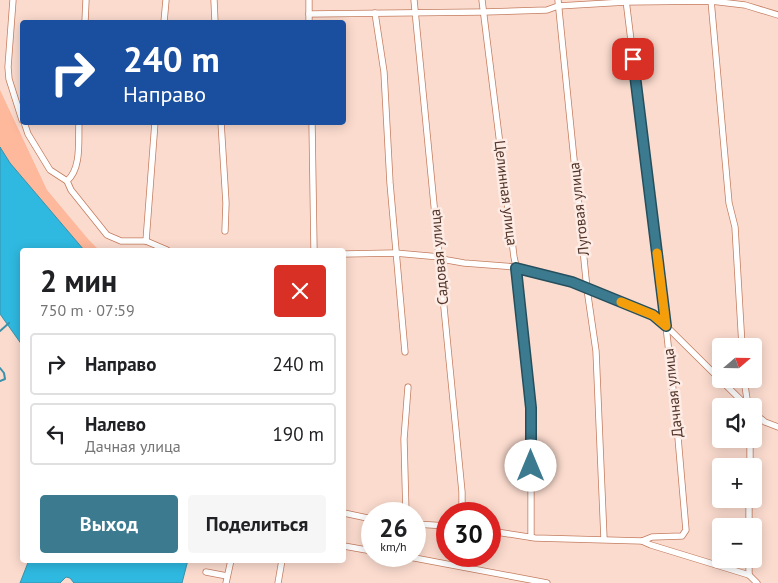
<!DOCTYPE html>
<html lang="ru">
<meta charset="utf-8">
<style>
body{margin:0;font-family:"PT Sans",sans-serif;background:#f6f6f6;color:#202124;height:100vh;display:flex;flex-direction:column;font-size:19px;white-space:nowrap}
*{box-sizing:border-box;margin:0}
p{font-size:16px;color:#757577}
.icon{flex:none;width:28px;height:28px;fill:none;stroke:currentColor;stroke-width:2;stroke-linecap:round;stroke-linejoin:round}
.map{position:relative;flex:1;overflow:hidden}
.drawer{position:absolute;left:20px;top:248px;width:326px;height:315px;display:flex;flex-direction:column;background:#fff;border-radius:5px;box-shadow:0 2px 12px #0003}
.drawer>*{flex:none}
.top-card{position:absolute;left:20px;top:20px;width:326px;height:105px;border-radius:5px;box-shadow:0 2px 12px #0003;background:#1a4fa0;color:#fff;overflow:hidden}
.needle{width:32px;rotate:70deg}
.controls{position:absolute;left:712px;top:338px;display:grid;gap:10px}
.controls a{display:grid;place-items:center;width:50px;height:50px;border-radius:5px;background:#fff;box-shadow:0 2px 12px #0003;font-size:25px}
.speed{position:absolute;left:361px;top:502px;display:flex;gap:10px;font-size:25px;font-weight:700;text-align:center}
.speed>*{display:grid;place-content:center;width:65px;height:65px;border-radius:50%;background:#fff;box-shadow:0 2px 12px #0003;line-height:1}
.speed small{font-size:12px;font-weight:400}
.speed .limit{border:8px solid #d22;background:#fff;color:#111}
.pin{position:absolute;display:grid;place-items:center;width:42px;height:42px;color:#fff;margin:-21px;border-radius:10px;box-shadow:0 2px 8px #0006}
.me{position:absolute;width:55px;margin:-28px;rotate:0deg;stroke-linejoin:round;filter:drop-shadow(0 0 4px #0008)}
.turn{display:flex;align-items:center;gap:18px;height:105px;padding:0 20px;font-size:22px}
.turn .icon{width:65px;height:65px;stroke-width:2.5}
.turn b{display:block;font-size:35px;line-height:42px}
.round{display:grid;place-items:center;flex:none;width:52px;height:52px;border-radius:5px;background:#f6f6f6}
.headline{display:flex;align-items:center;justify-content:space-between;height:85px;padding:0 20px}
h1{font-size:30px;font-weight:700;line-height:38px}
.button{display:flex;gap:10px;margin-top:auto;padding:10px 20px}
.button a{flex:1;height:58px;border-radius:5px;background:#3b7a8f;color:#fff;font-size:20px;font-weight:700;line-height:58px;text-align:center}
.button a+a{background:#f6f6f6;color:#202124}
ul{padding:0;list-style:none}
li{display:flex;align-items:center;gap:15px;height:62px;margin:0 10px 8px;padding:0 10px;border:2px solid #e0e0e0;border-radius:5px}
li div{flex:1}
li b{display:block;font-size:19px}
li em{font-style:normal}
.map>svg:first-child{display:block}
.green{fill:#feb89c}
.water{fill:#2fb9e1;stroke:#3a91a9}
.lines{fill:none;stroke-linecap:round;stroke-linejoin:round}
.stream{stroke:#3a91a9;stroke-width:2}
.minor-casing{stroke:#c37c5f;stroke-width:7}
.minor{stroke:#fff;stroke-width:5.5}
.route-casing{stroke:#264f5d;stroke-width:12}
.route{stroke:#3b7a8f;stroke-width:9}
.slow{stroke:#f59e0b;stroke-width:9}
.labels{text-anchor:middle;stroke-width:5;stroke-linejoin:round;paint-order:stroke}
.street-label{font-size:15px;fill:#523327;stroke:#fcece5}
</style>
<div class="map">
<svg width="778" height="583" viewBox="0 0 778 583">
<rect width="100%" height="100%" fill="#fbdbce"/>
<!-- green -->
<polygon class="green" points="0,90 47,190 88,239 99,250 84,250 10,163 0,147"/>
<!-- water -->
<g class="water">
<polygon points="0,147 10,163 84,250 22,250 22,345 0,314"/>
<polygon points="29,560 188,560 182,583 74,583 70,578 66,577 60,583 20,583"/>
</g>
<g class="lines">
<!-- stream -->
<g class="stream">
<polyline points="0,331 9,323"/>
<polyline points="0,368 4,373 5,379 0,381"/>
</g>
<!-- minor casing -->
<g class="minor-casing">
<g id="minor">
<polyline points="13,0 8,67 9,79 22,120"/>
<polyline points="214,0 215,22"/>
<polyline points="309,0 309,22"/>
<polyline points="414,0 462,492 462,514"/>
<polyline points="482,0 514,257 518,275 531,408 531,537"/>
<polyline points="558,0 587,289 596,351 604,539"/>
<polyline points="626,0 666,326 677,426 686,530 682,536 652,537 642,541"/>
<polyline points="711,0 729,203 735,227 742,346"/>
<polyline points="375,13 384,72 390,183 405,352"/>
<polyline points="309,14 483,12 547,10 558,6 626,2 711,1 745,5 778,15"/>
<polyline points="85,22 86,0"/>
<polyline points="164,22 166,0"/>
<polyline points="24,122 28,134 50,170 67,181 71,190 107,235 121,241 146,241 167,250"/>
<polyline points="221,122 226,203 225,231"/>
<polyline points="312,122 314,250"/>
<path d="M 67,181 C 82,168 78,140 79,122"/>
<polyline points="146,241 155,122"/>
<polyline points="344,254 395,253 440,257 447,260 464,263 516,267 572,282 653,315 659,319 747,406"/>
<polyline points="744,379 748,406"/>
<polyline points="754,413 765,422 778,427"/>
<polyline points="750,466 750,439"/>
<polyline points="344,513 372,519"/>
<polyline points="406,514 404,439 408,387"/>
<polyline points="415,524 448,526"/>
<polyline points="749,526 749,499"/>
<polyline points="490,531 535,538 642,541 651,545 749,575 757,583"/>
<polyline points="344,546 372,551"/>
<polyline points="404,556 547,583"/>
<polyline points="206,572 227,576"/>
<polyline points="749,575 749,559"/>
<polyline points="226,583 231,560"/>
<polyline points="278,583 282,560"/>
</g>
</g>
<!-- minor -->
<use href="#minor" class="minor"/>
</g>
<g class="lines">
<!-- route casing -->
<g class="route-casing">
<polyline id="route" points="531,466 531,408 516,268 572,282 653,315 666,326 633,59"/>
</g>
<!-- route -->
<use href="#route" class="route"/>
<!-- slow -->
<polyline class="slow" points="621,302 653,315 666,326 657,253"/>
</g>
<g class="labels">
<!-- street labels -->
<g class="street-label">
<text transform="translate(506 193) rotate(83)" y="5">Целинная улица</text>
<text transform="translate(579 209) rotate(-96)" y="5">Луговая улица</text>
<text transform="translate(439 257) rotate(-95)" y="5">Садовая улица</text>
<text transform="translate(673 393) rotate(-96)" y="5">Дачная улица</text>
</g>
</g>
</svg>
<div class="controls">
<a><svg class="needle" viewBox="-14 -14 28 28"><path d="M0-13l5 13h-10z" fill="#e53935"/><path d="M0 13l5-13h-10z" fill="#757577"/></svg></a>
<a><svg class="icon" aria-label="sound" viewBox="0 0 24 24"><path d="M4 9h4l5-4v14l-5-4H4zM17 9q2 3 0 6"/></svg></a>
<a>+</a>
<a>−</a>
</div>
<div class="speed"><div>26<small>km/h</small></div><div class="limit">30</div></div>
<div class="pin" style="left:633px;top:59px;background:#d93025"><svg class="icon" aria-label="arrive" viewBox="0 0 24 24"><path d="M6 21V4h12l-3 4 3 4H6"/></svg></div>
<svg class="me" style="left:531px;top:466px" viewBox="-20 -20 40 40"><circle r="19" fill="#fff"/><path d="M0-13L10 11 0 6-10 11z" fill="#3b7a8f"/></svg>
<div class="top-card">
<div class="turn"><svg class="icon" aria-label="right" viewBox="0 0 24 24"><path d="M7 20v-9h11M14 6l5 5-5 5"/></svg><div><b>240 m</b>Направо</div></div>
</div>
<section class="drawer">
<div class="headline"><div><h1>2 мин</h1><p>750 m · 07:59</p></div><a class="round" style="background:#d93025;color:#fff"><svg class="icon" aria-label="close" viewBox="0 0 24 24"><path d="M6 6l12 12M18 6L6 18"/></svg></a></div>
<ul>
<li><svg class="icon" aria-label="right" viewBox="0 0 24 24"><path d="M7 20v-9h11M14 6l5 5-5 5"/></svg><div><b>Направо</b></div><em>240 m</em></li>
<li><svg class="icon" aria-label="left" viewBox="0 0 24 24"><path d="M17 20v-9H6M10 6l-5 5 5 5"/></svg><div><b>Налево</b><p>Дачная улица</p></div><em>190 m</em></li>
</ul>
<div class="button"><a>Выход</a><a>Поделиться</a></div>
</section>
</div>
